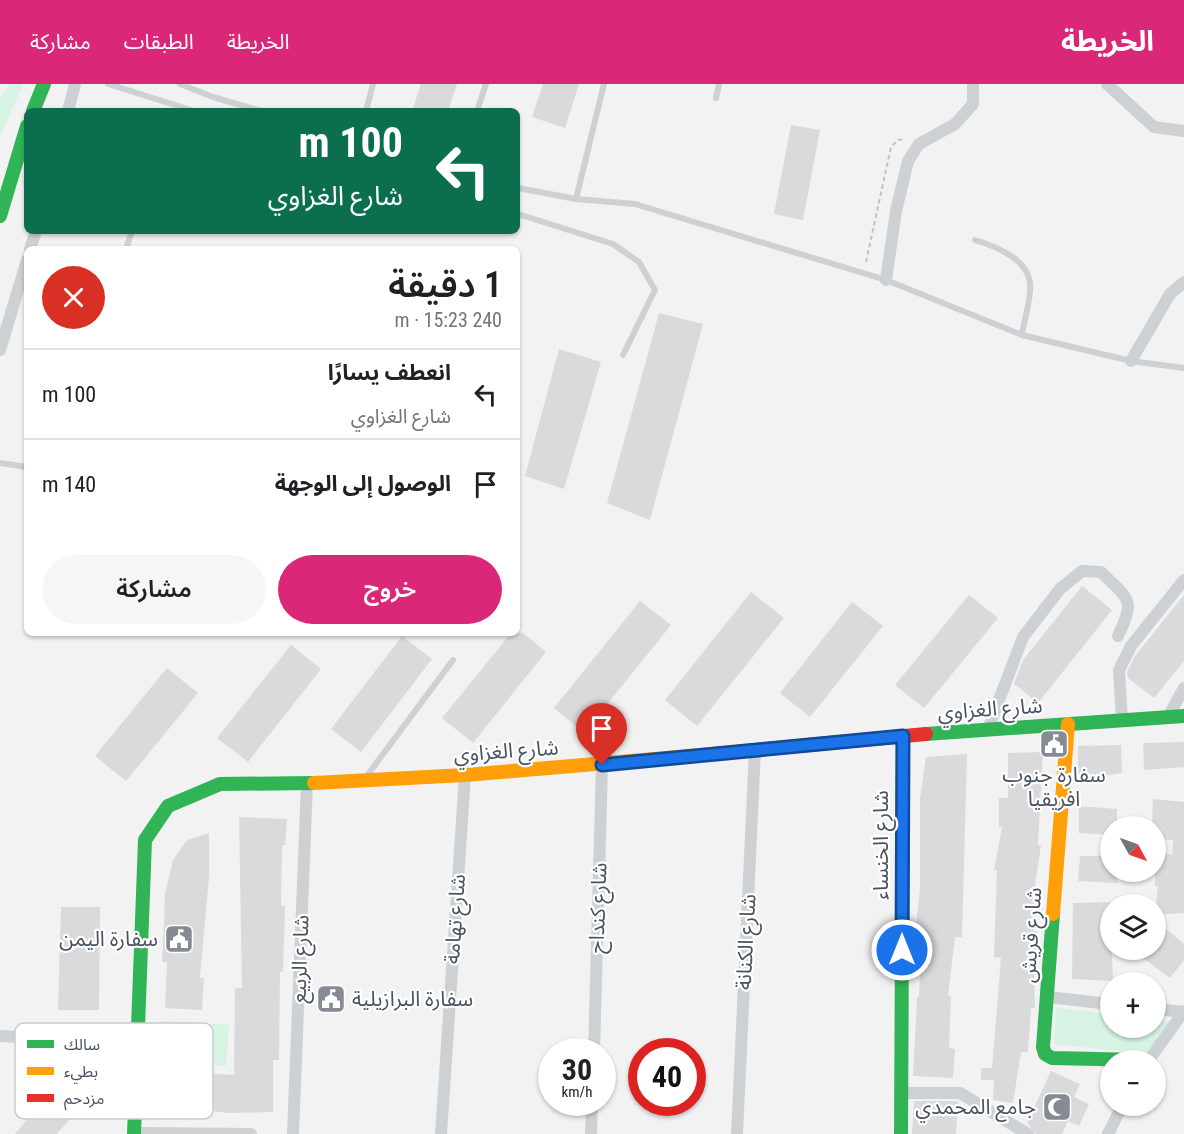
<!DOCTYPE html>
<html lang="ar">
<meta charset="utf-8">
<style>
body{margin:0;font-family:"Roboto Condensed","Noto Sans Arabic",sans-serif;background:#f6f6f6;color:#202124;direction:rtl;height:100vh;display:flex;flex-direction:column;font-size:22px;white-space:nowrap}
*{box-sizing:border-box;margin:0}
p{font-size:20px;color:#757577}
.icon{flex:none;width:33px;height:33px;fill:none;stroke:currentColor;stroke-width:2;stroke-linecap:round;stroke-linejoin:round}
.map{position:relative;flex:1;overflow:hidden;direction:ltr}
.panel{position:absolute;left:24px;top:162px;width:496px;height:390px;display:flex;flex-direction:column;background:#fff;border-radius:9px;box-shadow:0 2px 4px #0004;direction:rtl}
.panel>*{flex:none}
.top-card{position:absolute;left:24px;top:24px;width:496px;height:126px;border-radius:9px;box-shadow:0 2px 4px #0004;direction:rtl;background:#0b6e4f;color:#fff;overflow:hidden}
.needle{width:39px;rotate:130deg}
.fabs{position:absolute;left:1100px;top:732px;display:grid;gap:12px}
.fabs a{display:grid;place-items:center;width:66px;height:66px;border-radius:50%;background:#fff;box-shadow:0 2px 4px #0004;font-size:30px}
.speed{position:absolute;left:538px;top:954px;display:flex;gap:12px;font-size:30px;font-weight:700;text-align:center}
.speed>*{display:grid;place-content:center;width:78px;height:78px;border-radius:50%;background:#fff;box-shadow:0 2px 4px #0004;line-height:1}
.speed small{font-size:15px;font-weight:400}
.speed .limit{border:9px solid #d22;background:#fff;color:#111}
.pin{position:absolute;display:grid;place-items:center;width:51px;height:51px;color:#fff;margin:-62px -26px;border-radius:50% 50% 50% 0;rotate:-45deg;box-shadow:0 0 6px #0007}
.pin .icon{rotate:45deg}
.me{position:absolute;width:66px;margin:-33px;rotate:0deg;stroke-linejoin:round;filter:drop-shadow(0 0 4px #0008)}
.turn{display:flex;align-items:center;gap:21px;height:126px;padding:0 18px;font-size:27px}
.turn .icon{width:78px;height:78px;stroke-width:2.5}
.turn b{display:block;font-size:42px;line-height:51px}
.round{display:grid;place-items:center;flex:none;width:63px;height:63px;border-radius:32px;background:#f6f6f6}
.overview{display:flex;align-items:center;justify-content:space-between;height:102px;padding:0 18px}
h1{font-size:36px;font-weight:600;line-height:45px}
.cta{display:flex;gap:12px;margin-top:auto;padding:12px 18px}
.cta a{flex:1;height:69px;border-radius:36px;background:#db2777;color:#fff;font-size:24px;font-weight:600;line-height:69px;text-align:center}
.cta a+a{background:#f6f6f6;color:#202124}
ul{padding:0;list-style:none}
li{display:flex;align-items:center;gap:18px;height:90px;padding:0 18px;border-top:2px solid #e0e0e0}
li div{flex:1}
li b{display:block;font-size:22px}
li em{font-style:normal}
header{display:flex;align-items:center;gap:36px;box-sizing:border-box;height:84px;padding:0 30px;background:#db2777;color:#fff}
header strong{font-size:28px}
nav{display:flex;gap:33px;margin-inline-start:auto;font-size:21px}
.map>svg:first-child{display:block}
.green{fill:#d6f3e3}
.building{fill:#dadadd}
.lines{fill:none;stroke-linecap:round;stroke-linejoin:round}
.path{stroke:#bac8c4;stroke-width:2;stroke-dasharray:4.5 3;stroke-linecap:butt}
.lane{stroke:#ced1d3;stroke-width:6}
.street{stroke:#ced1d3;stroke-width:12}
.fast{stroke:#30b455;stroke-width:14}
.slow{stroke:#ff9f0a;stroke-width:14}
.jam{stroke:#e5322d;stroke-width:14}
.route-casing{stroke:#114b97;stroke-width:15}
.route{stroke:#1a73e8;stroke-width:10}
.labels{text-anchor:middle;stroke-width:4.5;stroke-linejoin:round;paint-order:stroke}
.street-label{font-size:21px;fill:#485361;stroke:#fff}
.poi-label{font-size:21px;fill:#485361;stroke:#fff;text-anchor:end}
.key{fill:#fff;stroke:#c8cbd0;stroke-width:1.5}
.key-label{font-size:16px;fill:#485361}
</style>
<header>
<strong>الخريطة</strong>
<nav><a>الخريطة</a><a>الطبقات</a><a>مشاركة</a></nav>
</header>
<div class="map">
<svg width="1184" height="1050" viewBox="0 0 1184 1050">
<rect width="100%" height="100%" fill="#f3f2f2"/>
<!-- green -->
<g class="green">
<polygon points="10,0 23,0 0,53 0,15"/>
<polygon points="1056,924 1110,930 1110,944 1155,944 1155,936 1171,938 1146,970 1054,960"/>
<polygon points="162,937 229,941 226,982 159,977"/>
</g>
<!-- building -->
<g class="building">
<polygon points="421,0 457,0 448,27 412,27"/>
<polygon points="543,0 579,0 565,44 532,33"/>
<polygon points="791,41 820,46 803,136 774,130"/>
<polygon points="659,229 703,240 650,436 607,419"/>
<polygon points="559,265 601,278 564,405 525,392"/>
<polygon points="1082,502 1112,526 1038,619 1014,600 1023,576"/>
<polygon points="751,508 784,534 697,642 665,616"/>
<polygon points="969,511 998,534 924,624 895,601"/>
<polygon points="1184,511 1184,577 1154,614 1128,594 1127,588 1135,572"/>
<polygon points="640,517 671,541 584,649 554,624"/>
<polygon points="852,518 883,542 810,633 780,609"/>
<polygon points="511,549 523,549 546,568 473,659 442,634"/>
<polygon points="402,552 432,575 361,668 331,645"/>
<polygon points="291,561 321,585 248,678 217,654"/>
<polygon points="167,584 198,609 126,697 95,672"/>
<polygon points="1184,658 1184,683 1144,686 1143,659"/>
<polygon points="1121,661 1122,689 1078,695 1078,662"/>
<polygon points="1043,668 1038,761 1041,761 1035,802 1034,847 1038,847 1034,888 1035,924 1031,924 1028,968 1021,968 1013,1019 993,1016 994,996 981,996 981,984 992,984 1001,874 994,873 997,786 994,786 1002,743 999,743 999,714 1008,714 1008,669"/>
<polygon points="967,670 962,853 955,853 948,912 951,912 949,964 955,965 953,994 913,992 917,913 919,913 921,853 915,853 920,803 920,714 926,673"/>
<polygon points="1153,715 1184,718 1184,829 1155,831 1158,802 1155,802 1155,770 1172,770 1173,756 1155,755 1155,742 1152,742"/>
<polygon points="1079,722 1117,725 1117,742 1110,742 1110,751 1079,749"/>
<polygon points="239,733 287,735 285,761 282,761 281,822 285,822 283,888 280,888 279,976 273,976 273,1028 228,1029 204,1026 204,1023 159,1023 162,993 207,992 208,989 234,991 235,904 242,904"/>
<polygon points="209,749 209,793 200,894 204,894 202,926 165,924 167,878 162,878 164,839 165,810 173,776 187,756"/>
<polygon points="1080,772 1110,772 1110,788 1117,788 1117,799 1078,797"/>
<polygon points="1110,818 1113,897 1072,895 1073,819"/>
<polygon points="61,823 100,823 99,926 58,926"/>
<polygon points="1165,844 1184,860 1184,876 1170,894 1143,874 1149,866 1155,866 1155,857"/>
<polygon points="68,985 94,1006 57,1050 15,1050"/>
<polygon points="1051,987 1080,1000 1074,1013 1089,1020 1079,1042 1068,1037 1062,1050 1036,1050 1027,1039"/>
<polygon points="914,1017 958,1017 956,1050 912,1050"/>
</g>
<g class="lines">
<!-- path -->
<polyline class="path" points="866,178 891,63 898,56 905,55"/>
<!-- lane -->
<g class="lane">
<polyline points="108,0 194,27"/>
<polyline points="180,0 213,13 261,27"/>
<polyline points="716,14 719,0"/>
<polyline points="366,27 373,0"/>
<polyline points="477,27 486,0"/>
<polyline points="518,104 576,115 635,120 886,196 1022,251 1131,277 1184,284"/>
<polyline points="576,115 604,0"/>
<polyline points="518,130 613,160 639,178 655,206 623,271"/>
<path d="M 975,156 C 995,162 1026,174 1030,198 C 1032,214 1024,235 1022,251"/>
<polyline points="126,165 132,147"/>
<polyline points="0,379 27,383"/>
<polyline points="366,693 453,576"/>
</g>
<!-- street -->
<g class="street">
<polyline points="1107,0 1154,43 1184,47"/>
<polyline points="68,27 75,0"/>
<polyline points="30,165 36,147"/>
<polyline points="886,196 896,127 908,77 919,60 955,40 973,20 973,0"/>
<polyline points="0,266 27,176"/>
<polyline points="1131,277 1170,210 1184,198"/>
<polyline points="1168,633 1184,604"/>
<polyline points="1122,636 1119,586 1131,562 1184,496"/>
<path d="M 988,645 L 1023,553 L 1060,505 L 1082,487 L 1101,488 C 1129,516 1136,514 1118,552"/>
<polyline points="1048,913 1110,920"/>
<polyline points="1155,925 1184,928"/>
<polyline points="0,952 138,958"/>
<polyline points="594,968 602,681"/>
<polyline points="1149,976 1184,927"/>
<polyline points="901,1009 960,1009 1028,1050"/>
<polyline points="134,1049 251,1050"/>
<polyline points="293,1050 307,699"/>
<polyline points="441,1050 465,691"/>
<polyline points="591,1050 592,1018"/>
<polyline points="737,1050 755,666"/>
<polyline points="1108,1050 1122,1022"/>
</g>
<!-- fast -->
<g class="fast">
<polyline points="33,27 44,0"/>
<polyline points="0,132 27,42"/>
<polyline points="926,650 1184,632"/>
<polyline points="1053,830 1043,963 1045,970 1052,974 1140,976"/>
<polyline points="134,1050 145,756 168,722 220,700 314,699"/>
<polyline points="901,1050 903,652"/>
</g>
<!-- slow -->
<g class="slow">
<polyline points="314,699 465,691 713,670"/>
<polyline points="1053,830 1068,640"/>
</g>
<!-- jam -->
<polyline class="jam" points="713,670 926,650"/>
</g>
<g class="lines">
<!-- route casing -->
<g class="route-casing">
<polyline id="route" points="602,681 903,652 902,866"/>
</g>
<!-- route -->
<use href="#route" class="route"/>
</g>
<!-- icons -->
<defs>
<g id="civic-square" transform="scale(1.5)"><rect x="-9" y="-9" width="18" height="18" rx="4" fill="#848b94" stroke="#fff"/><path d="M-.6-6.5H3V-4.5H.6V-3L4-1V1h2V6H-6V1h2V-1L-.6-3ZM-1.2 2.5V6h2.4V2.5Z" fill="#fff"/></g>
<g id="mosque-square" transform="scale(1.5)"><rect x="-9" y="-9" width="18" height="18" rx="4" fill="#848b94" stroke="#fff"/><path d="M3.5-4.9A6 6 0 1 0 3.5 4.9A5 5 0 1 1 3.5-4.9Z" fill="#fff"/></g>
</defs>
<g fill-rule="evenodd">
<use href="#civic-square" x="1054" y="660"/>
<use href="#civic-square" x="179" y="855"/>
<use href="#civic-square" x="331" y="915"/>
<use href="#mosque-square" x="1057" y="1023"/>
</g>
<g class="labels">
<!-- street labels -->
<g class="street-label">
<text transform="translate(990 625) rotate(-4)" y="7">شارع الغزاوي</text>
<text transform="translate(506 667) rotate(-4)" y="7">شارع الغزاوي</text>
<text transform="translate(881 761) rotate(-90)" y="7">شارع الخنساء</text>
<text transform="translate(598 824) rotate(-88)" y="7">شارع كنداح</text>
<text transform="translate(455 835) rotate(-86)" y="7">شارع تهامة</text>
<text transform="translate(1031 851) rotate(-86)" y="7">شارع قريش</text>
<text transform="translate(746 858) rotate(-87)" y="7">شارع الكنانة</text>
<text transform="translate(300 875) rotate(-88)" y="7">شارع الربيع</text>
</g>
<!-- poi labels -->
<g class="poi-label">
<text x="1054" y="698" text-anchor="middle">سفارة جنوب<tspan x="1054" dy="24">افريقيا</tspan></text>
<text x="158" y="862">سفارة اليمن</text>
<text x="352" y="922" text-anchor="start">سفارة البرازيلية</text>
<text x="1036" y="1030">جامع المحمدي</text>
</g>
</g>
<!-- legend -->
<rect x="15" y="939" width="198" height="96" rx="9" class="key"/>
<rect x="27" y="956" width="27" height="8" fill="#30b455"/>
<rect x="27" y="983" width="27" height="8" fill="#ff9f0a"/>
<rect x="27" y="1010" width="27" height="8" fill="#e5322d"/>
<g class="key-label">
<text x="64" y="966">سالك</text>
<text x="64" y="993">بطيء</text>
<text x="64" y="1020">مزدحم</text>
</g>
</svg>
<div class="fabs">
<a><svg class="needle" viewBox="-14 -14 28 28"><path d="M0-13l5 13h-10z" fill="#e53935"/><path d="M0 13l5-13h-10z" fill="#757577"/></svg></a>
<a><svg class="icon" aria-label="layers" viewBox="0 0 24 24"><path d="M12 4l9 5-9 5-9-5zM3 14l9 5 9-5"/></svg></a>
<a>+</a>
<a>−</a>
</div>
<div class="speed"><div>30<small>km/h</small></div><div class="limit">40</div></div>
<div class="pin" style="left:602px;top:681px;background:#d93025"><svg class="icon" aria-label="arrive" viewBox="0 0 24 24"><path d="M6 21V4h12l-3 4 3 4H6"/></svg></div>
<svg class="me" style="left:902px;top:866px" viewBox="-20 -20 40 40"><circle r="17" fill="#1a73e8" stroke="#fff" stroke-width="3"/><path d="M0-11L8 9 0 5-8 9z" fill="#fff"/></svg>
<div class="top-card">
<div class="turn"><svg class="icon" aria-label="left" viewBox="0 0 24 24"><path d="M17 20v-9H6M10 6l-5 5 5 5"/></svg><div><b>100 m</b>شارع الغزاوي</div></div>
</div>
<section class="panel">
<div class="overview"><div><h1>1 دقيقة</h1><p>240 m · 15:23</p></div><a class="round" style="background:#d93025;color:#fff"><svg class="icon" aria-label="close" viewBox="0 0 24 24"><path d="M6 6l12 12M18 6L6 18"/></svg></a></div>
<ul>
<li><svg class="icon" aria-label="left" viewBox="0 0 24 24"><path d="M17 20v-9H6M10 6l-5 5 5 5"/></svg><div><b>انعطف يسارًا</b><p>شارع الغزاوي</p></div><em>100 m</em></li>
<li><svg class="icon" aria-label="arrive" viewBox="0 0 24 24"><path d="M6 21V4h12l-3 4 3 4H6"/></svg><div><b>الوصول إلى الوجهة</b></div><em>140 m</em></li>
</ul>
<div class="cta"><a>خروج</a><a>مشاركة</a></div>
</section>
</div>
